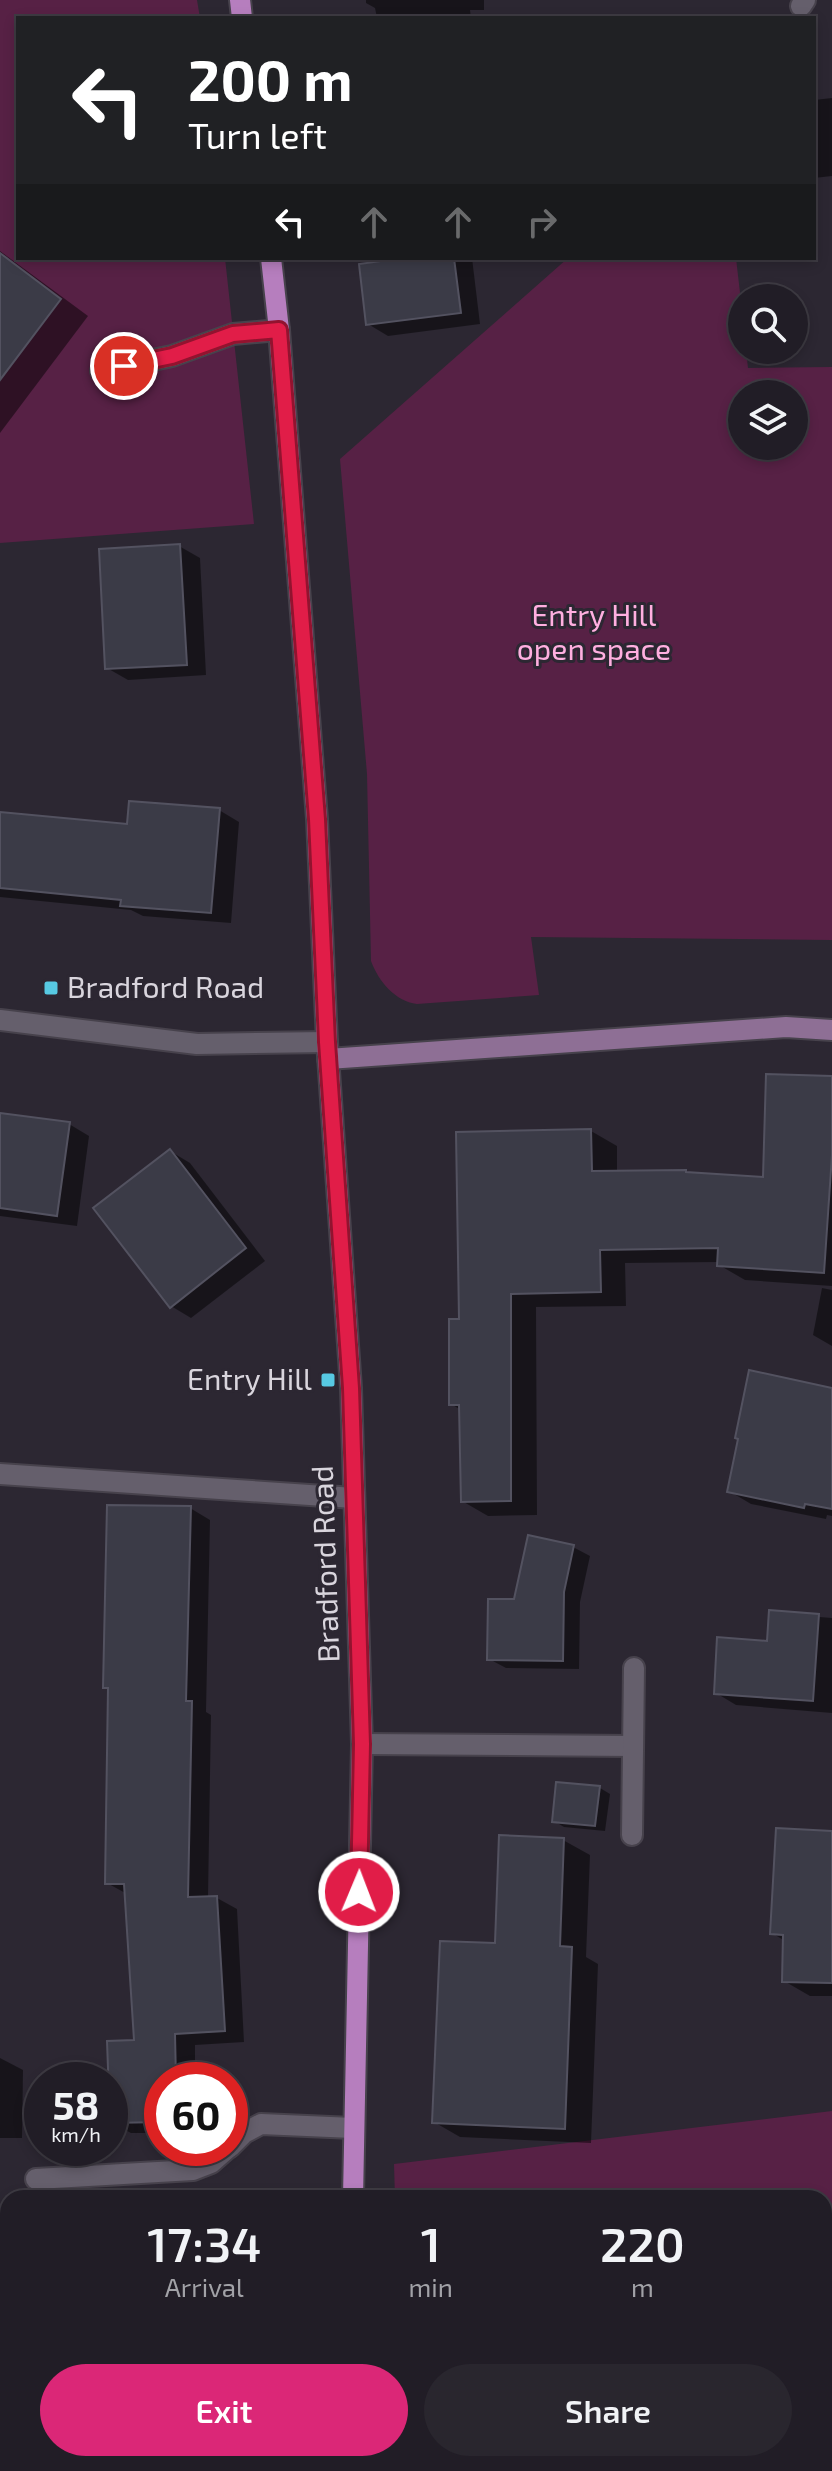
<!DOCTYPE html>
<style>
body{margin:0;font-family:"Exo 2",sans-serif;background:#29262e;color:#f1f3f6;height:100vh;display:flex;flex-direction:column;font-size:30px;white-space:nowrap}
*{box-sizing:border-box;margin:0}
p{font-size:26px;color:#a2a2a7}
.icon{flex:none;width:44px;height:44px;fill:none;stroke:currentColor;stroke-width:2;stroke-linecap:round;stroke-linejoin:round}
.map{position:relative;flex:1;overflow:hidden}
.sheet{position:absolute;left:0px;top:2190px;width:832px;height:282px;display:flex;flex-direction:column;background:#211d26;border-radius:24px 24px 0 0;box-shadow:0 4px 12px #0003,0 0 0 2px #3e3b43}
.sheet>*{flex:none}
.guide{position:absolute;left:16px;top:16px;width:800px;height:244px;border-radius:0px;box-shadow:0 4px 12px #0003,0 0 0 2px #3e3b43;background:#202124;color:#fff;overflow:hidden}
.fabs{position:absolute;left:728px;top:284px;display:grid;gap:16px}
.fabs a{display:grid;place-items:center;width:80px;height:80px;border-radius:50%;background:#211d26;box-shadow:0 4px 12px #0003,0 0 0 2px #3e3b43;font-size:40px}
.speed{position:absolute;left:24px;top:2062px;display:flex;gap:16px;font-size:40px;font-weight:700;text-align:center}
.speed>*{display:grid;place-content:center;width:104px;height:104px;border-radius:50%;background:#211d26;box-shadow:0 4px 12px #0003,0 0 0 2px #3e3b43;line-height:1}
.speed small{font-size:20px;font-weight:400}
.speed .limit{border:12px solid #d22;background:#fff;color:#111}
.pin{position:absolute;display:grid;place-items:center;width:68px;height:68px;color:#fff;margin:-34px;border:4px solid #fff;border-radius:50%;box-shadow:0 2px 8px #0007}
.me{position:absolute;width:88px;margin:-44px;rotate:1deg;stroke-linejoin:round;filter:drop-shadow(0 0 6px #0008)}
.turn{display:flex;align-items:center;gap:28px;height:168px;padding:0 40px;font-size:36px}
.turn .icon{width:104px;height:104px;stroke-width:2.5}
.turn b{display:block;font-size:56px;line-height:68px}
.lanes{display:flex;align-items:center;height:76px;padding:0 40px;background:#0003;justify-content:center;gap:40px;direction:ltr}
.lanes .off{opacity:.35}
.eta{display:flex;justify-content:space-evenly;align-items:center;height:136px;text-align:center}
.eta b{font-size:48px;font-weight:600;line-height:56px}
.action{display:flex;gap:16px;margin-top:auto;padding:16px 40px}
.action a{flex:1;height:92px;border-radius:48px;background:#db2777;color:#fff;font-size:32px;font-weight:600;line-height:92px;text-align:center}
.action a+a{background:#29262e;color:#f1f3f6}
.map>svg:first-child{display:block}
.green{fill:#572145;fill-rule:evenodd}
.shadow{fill:#0007}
.building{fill:#3b3b47;stroke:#535260;stroke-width:2}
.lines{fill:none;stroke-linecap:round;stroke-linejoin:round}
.lane-casing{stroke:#47424c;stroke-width:24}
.street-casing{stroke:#47424c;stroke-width:24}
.secondary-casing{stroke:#47424c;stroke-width:24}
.primary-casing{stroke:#47424c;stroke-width:24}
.lane{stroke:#655f6c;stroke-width:20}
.street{stroke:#655f6c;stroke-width:20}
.secondary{stroke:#8e6f95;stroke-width:20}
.primary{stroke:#b67ebe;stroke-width:20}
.route-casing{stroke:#92132f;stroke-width:20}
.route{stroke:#e11d48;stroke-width:14}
.poi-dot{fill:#57c9e2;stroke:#2c2732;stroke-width:3}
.labels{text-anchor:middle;stroke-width:6;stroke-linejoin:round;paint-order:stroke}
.park-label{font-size:30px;fill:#ffafe0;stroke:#2c2732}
.poi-label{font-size:30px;fill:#d9d5dd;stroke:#2c2732;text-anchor:start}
.street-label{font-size:30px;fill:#d9d5dd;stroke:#2c2732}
</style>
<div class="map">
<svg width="832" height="2471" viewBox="0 0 832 2471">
<rect width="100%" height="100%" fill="#2c2732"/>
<!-- green -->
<g class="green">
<polygon points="0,0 197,0 200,18 18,18 18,258 225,258 254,524 0,543"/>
<path d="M 568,258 L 736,258 L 742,310 L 742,350 L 746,350 L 748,368 L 832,367 L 832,940 L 531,937 L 539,995 L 417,1004 C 395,1001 379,982 371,961 L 367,774 L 340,459 ZM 794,394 L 794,446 L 742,446 L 742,394 Z"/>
<polygon points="832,2111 832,2432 824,2434 824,2198 395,2198 394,2164"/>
<polygon points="399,2464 733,2464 712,2471 399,2471"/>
</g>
<!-- shadow -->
<g class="shadow">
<polygon points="366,0 484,0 484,10 470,10 471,18 377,18 375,8 366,3"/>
<polygon points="832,98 832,176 814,178 814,100"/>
<polygon points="0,251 88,316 0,433"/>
<polygon points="410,258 472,258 480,324 388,336 368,324"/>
<polygon points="179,546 200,558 206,675 128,680 107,668"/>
<polygon points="219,810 239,822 231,923 143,916 131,910 0,897 0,815 129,827"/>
<polygon points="832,1079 832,1286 745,1280 719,1265 719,1262 625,1263 626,1306 536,1307 537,1515 488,1516 462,1501 461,1410 451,1404 461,1321 591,1131 617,1146 617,1173 686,1172 690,1174 765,1179"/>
<polygon points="0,1115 69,1124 89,1136 77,1226 0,1216"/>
<polygon points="170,1151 190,1163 265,1261 191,1318 171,1306"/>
<polygon points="822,1288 832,1290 832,1346 813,1335"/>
<polygon points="832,1398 832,1516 827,1515 826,1519 751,1504 729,1491"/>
<polygon points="190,1508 210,1520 206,1712 211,1715 208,1898 217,1898 237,1909 244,2042 195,2045 195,2080 162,2080 162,2133 131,2133 110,2122 136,2042 127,1894 107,1883 110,1690 105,1687"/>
<polygon points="573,1547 590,1556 580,1602 579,1669 506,1668 489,1659 516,1601"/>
<polygon points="771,1613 832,1618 832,1713 736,1705 716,1693 769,1643"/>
<polygon points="600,1788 610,1794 605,1831 564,1827 554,1821"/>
<polygon points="832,1833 832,1996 810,1996 784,1981 785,1941 772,1933"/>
<polygon points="563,1840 590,1855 586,1957 598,1964 591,2143 460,2137 434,2122"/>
<polygon points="0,2058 23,2070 22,2138 0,2138"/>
<polygon points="0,2403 8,2404 8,2464 309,2464 308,2471 0,2471"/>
</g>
<!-- building -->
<g class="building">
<polygon points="0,253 61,299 0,380"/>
<polygon points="403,258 454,258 461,313 366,325 359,264"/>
<polygon points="180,544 187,665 105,669 99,549"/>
<polygon points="129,801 220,808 211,913 120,906 121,900 0,888 0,812 127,824"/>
<polygon points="766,1074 832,1076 832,1155 824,1273 717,1266 718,1248 600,1250 601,1292 511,1294 511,1501 461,1502 459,1405 449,1405 449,1319 459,1319 456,1132 591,1129 592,1171 686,1170 686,1172 763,1177"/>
<polygon points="0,1113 70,1122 57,1216 0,1208"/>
<polygon points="170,1149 246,1248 170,1308 93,1208"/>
<polygon points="749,1370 832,1388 832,1509 805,1504 804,1508 727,1492 738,1439 735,1438"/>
<polygon points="107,1505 191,1506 186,1701 192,1701 188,1897 217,1896 225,2031 175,2034 176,2080 162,2080 162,2122 110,2123 107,2041 134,2040 124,1884 105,1884 108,1688 103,1688"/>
<polygon points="528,1535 574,1545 564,1592 563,1661 487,1660 488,1599 514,1599"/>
<polygon points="769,1610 819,1614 813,1701 714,1694 717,1637 767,1641"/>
<polygon points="556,1782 600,1786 595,1826 552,1822"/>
<polygon points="776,1828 832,1831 832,1983 782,1982 783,1935 770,1934"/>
<polygon points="499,1835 564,1838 560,1946 572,1947 565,2129 432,2123 440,1941 495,1943"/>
</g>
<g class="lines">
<!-- lane casing -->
<g class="lane-casing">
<g id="lane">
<polyline points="101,371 172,356 233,334 279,330"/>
<polyline points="0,1474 354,1498"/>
<polyline points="230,2147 244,2133 261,2124 353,2128"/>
<polyline points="36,2179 193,2170 211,2163 228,2148"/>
</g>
</g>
<!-- street casing -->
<g class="street-casing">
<g id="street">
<polyline points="801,6 805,0"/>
<polyline points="0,1020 197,1044 327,1042"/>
<polyline points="362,1744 633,1746"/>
<polyline points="632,1835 634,1668"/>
</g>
</g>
<!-- secondary casing -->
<g class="secondary-casing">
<polyline id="secondary" points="328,1059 786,1027 832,1030"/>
</g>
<!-- primary casing -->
<g class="primary-casing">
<g id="primary">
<polyline points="240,0 242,18"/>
<polyline points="271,258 279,330 317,819 327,1042 351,1388 362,1744 353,2198"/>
<polyline points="350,2471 350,2464"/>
</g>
</g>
<!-- lane -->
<use href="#lane" class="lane"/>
<!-- street -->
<use href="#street" class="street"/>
<!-- secondary -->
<use href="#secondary" class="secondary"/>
<!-- primary -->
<use href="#primary" class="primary"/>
</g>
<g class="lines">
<!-- route casing -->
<g class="route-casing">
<polyline id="route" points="124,366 172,356 233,334 279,330 317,819 327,1042 351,1388 362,1744 359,1892"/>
</g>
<!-- route -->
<use href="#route" class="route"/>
</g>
<!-- markers -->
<g class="poi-dot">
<rect x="43" y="980" width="16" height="16" rx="4"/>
<rect x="320" y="1372" width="16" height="16" rx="4"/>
</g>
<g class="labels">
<!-- park labels -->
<g class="park-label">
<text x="594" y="626">Entry Hill<tspan x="594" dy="34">open space</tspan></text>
</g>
<!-- poi labels -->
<g class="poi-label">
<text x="67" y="998">Bradford Road</text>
<text x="312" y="1390" text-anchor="end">Entry Hill</text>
</g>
<!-- street labels -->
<g class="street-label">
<text transform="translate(326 1564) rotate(-92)" y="10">Bradford Road</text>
</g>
</g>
</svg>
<div class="fabs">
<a><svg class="icon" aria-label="search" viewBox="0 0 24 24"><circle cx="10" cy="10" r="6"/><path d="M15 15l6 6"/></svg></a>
<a><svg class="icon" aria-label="layers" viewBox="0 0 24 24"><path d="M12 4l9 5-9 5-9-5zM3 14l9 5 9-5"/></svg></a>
</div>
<div class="speed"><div>58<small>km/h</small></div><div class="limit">60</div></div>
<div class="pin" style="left:124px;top:366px;background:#d93025"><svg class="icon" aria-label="arrive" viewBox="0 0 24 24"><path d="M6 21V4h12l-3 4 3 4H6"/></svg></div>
<svg class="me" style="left:359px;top:1892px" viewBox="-20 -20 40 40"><circle r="17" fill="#e11d48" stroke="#fff" stroke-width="3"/><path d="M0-11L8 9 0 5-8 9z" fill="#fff"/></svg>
<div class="guide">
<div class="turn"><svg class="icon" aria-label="left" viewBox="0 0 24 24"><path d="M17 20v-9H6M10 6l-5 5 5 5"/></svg><div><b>200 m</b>Turn left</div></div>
<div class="lanes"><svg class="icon" aria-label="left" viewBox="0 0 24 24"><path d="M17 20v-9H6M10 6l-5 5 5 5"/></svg><svg class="icon off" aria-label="ahead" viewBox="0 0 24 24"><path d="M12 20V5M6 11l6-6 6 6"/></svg><svg class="icon off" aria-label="ahead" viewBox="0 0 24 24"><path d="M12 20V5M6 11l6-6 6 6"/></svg><svg class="icon off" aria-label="right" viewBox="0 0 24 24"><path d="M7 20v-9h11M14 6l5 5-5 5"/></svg></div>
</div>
<section class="sheet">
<div class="eta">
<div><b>17:34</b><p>Arrival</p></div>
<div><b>1</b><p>min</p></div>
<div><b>220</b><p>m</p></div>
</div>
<div class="action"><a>Exit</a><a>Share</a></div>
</section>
</div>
